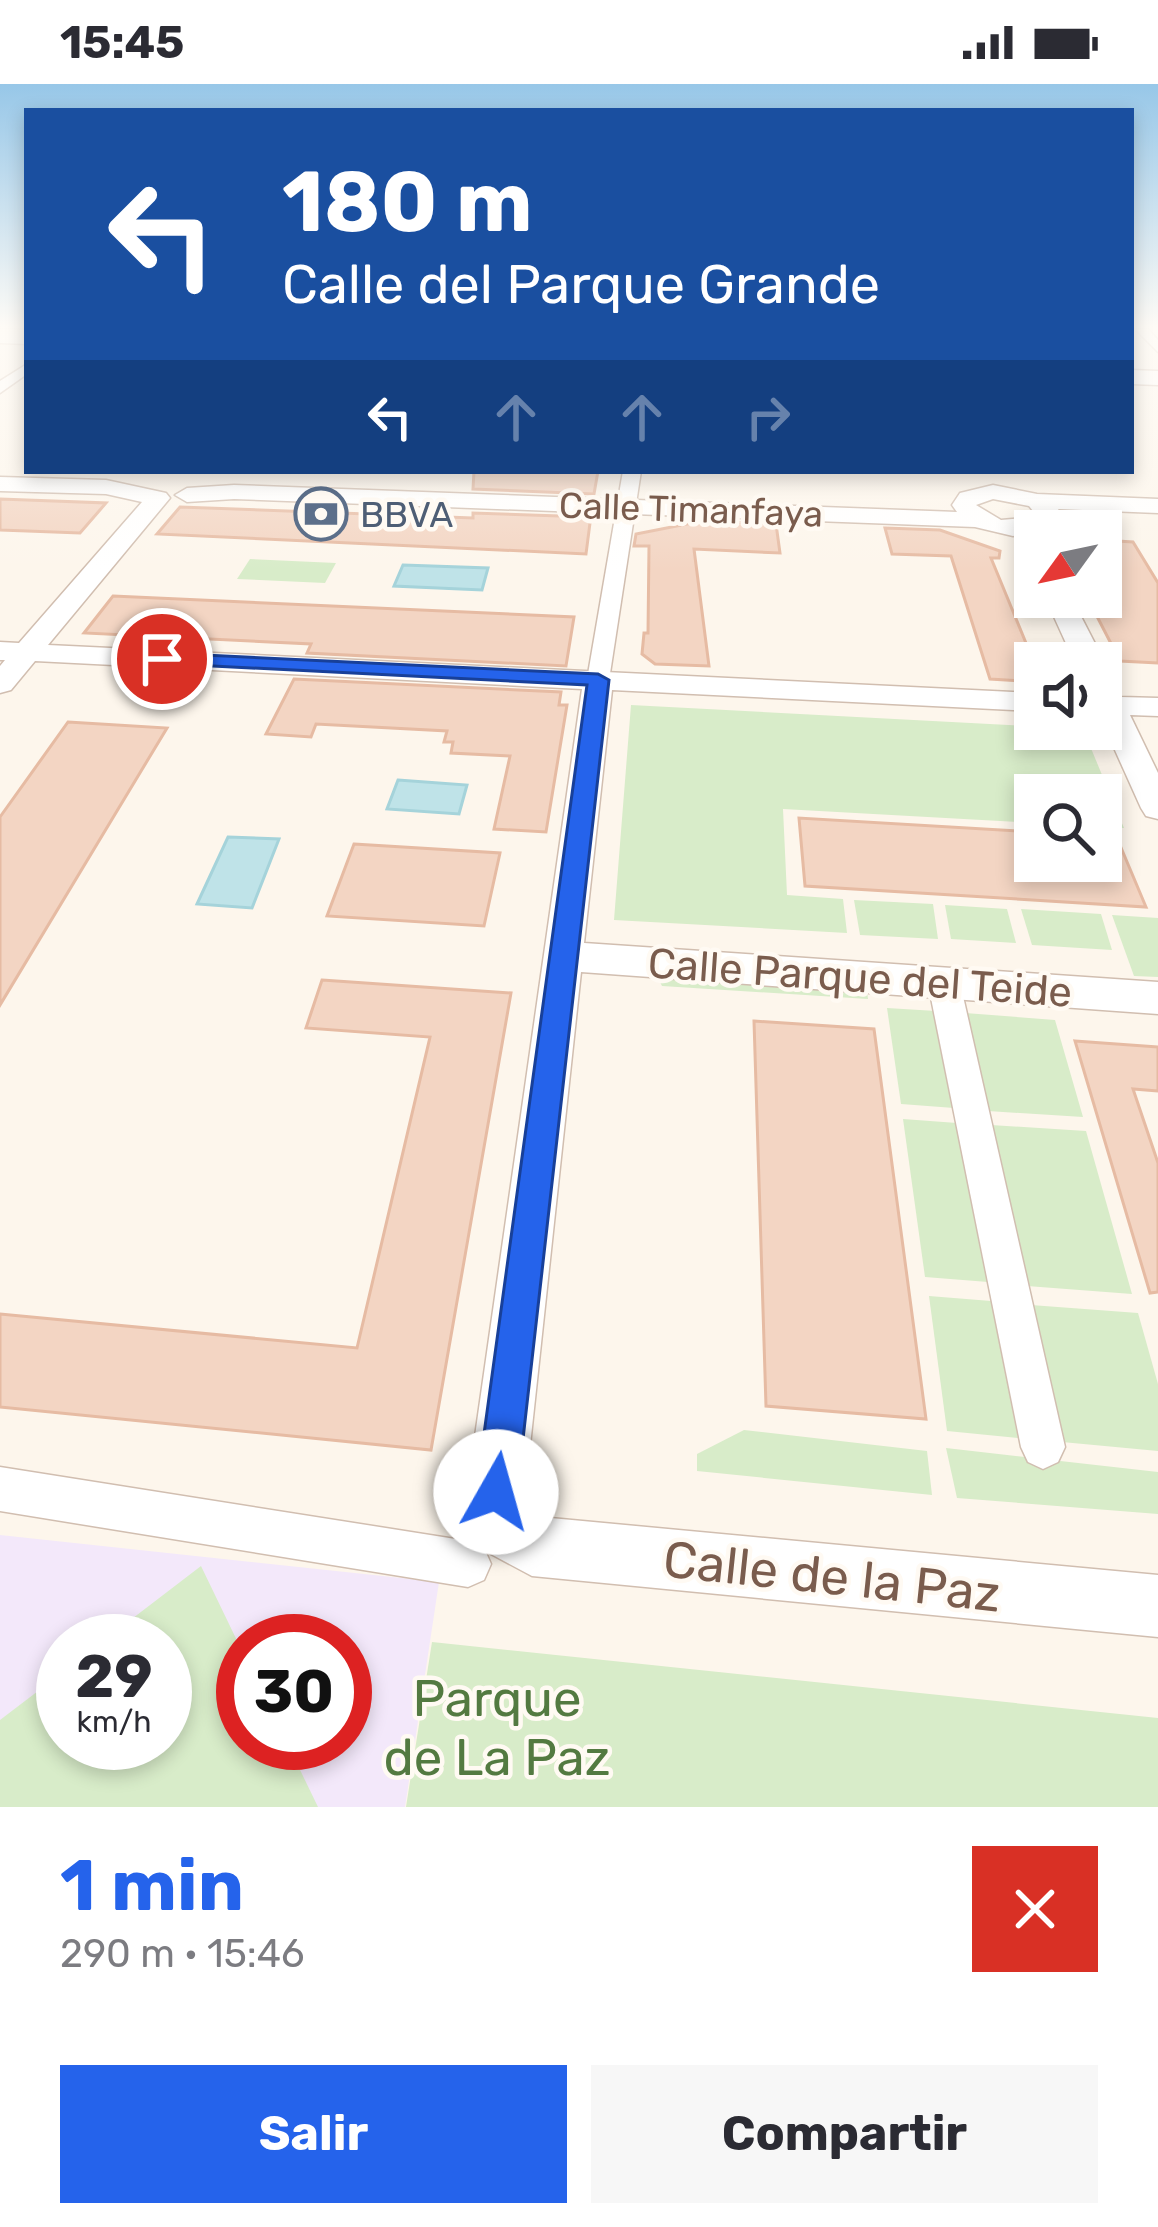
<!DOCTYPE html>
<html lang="es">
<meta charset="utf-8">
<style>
body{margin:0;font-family:Rubik,sans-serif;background:#f7f7f7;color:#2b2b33;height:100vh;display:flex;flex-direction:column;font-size:45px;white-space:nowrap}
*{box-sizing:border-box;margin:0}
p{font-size:39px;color:#7c7c81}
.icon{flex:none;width:66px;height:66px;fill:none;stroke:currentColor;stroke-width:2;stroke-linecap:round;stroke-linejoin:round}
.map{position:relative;height:1723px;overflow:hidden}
.drawer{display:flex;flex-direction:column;background:#fff;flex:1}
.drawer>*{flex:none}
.guide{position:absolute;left:24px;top:24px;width:1110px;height:366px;border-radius:0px;box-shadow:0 6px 18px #0003;background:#1a4fa0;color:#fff;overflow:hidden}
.needle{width:78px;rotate:237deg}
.fabs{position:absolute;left:1014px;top:426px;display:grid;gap:24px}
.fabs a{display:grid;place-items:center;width:108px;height:108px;border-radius:0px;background:#fff;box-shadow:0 6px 18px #0003;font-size:60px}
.speed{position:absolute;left:36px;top:1530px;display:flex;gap:24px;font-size:60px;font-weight:700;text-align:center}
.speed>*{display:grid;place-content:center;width:156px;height:156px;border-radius:50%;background:#fff;box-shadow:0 6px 18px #0003;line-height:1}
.speed small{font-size:30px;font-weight:400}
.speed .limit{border:18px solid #d22;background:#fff;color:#111}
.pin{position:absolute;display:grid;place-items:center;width:102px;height:102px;color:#fff;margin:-51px;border:6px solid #fff;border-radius:50%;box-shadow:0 3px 12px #0007}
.me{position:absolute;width:132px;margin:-66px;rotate:7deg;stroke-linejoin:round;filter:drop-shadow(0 0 9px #0008)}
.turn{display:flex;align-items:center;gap:42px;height:252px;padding:0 60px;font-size:54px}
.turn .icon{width:156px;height:156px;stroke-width:2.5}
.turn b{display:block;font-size:84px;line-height:102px}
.lanes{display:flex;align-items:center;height:114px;padding:0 60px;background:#0003;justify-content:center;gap:60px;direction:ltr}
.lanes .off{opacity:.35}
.round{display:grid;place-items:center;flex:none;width:126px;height:126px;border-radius:0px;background:#f7f7f7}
.head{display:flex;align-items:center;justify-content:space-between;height:204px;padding:0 60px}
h1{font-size:72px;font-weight:700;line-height:90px;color:#2563eb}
.cta{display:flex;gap:24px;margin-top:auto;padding:24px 60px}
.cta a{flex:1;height:138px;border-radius:0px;background:#2563eb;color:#fff;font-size:48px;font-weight:700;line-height:138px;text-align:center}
.cta a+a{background:#f7f7f7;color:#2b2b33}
.status{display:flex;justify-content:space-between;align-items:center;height:84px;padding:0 60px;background:#fff;direction:ltr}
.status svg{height:33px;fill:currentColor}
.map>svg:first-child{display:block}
.education{fill:#f3e8fa;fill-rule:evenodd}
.green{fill:#d8ecc9}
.water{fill:#bfe3e8;stroke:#a5d3da;stroke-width:3}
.building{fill:#f3d5c3;stroke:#e6bba3;stroke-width:3}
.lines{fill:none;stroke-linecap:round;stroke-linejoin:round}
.pedestrian-casing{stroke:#d1beb0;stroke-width:3}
.minor-casing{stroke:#d1beb0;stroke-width:3}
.tertiary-casing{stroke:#d1beb0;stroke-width:3}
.pedestrian{fill:#fff;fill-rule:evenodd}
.minor{fill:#fff;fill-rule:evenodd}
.tertiary{fill:#fff;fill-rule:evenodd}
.route{fill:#2563eb;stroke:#184099;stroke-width:3}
.labels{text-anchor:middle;stroke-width:9;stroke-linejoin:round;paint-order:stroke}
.far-street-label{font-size:36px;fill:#7a5c4d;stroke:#fffaf3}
.far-service-label{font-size:36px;fill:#4e5e75;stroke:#fffaf3;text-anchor:start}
.street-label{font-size:42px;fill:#7a5c4d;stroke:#fffaf3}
.near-street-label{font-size:51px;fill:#7a5c4d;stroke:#fffaf3}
.near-park-label{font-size:51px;fill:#537a41;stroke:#fffaf3}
</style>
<div class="status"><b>15:45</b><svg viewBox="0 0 49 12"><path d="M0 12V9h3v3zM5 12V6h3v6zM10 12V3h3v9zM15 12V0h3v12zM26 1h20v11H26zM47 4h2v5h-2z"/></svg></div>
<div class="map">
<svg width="1158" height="1723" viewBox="0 0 1158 1723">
<rect width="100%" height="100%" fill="#fdf6ec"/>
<!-- education -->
<path class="education" d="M 0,1451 L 439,1498 L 405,1723 L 0,1723 ZM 63,1557 L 165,1557 L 165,1659 L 63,1659 ZM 243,1557 L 345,1557 L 345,1659 L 243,1659 Z"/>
<!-- green -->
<g class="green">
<polygon points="250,475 336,479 325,499 237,495"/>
<polygon points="631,621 1083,645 1124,744 1101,743 1101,711 1035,711 1035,739 783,725 787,811 843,815 847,849 614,836"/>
<polygon points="854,816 933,820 938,855 860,851"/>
<polygon points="945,821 1007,825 1016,859 951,855"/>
<polygon points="1021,825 1101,830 1112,866 1032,861"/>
<polygon points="1112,831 1158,834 1158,893 1134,892"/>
<polygon points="654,886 866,899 868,915 662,902"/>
<polygon points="887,924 936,927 954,1024 901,1020"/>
<polygon points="965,929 1055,936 1083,1033 988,1027"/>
<polygon points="903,1035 957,1039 988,1198 925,1193"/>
<polygon points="991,1041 1086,1047 1132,1210 1027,1202"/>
<polygon points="929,1212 991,1217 1018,1354 947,1347"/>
<polygon points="1031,1221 1138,1229 1158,1300 1158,1367 1062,1358"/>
<polygon points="744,1346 927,1367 932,1411 697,1387 697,1370"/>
<polygon points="946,1364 1158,1388 1158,1430 957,1414"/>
<polygon points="201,1482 243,1569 243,1659 287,1659 318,1723 0,1723 0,1636 63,1588 63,1659 165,1659 165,1557 103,1557"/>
<polygon points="432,1558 1158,1634 1158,1723 406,1723"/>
</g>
<!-- water -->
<g class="water">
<polygon points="403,481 488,484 482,506 394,502"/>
<polygon points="398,696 467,701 459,730 387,725"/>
<polygon points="228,753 279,755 252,824 197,820"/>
</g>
<!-- building -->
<g class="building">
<polygon points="474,387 598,387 594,410 473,405"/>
<polygon points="0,415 106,419 80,449 0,446"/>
<polygon points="180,423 473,434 473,429 589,433 590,439 586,470 157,450"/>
<polygon points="702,437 776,440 780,469 694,465 709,582 655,580 642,570 644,549 648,549 649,462 634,462 636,450"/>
<polygon points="885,444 940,446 1000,467 999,474 991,474 1035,581 1035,598 990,595 951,472 892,470"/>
<polygon points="1101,456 1133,458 1158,499 1158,579 1120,577 1087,513 1101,513"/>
<polygon points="113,512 574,533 566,582 307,569 311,560 84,549"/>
<polygon points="294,595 561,608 559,621 567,621 546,748 494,745 510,672 451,669 453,658 444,658 447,647 316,640 311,653 266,650"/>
<polygon points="68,638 167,644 0,921 0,733"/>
<polygon points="1101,716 1146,823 805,802 799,734 1035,748 1035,777 1101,777"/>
<polygon points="354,760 500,769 484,842 327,832"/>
<polygon points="322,896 511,909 431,1366 0,1323 0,1230 357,1264 430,953 306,944"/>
<polygon points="754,937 874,945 926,1335 766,1322"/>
<polygon points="1075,957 1158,963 1158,1007 1133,1005 1158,1079 1158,1208 1150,1209"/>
</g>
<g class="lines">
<!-- pedestrian casing -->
<g class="pedestrian-casing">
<g id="pedestrian">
<polygon points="1135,245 1148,245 1158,256 1158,268"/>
<polygon points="27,280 27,290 0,309 0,297"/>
<polygon points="623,387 641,387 609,596 598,603 587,596"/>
<polygon points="944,887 955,891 960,899 1065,1363 1058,1378 1043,1385 1028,1378 1021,1363 928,899 933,891"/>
<polygon points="0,1383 468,1457 484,1464 491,1480 484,1496 468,1503 0,1427"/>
</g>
</g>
<!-- minor casing -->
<g class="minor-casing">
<g id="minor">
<polygon points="0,393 106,396 166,409 170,414 48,561 1035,609 1035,627 612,606 584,859 1158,898 1158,930 581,888 525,1408 532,1428 540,1433 1158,1491 1158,1553 532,1492 489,1469 467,1408 582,605 35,577 11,606 0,609 0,582 5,576 0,576 0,558 19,559 142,418 106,410 0,407"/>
<path d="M 234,401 L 957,428 L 952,421 L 960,409 L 993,401 L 1037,410 L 1158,415 L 1158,429 L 1058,425 L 1063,432 L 1055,444 L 1013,452 L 975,443 L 234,415 L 187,418 L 175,411 L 187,404 ZM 993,415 L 1029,422 L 1038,433 L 1001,436 L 976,421 Z"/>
<polygon points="1045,513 1071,513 1105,579 1101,584 1101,579 1075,579"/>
<polygon points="1101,593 1112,596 1121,613 1158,614 1158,632 1130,631 1158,689 1158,735 1146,732 1141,724 1101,635"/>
</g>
</g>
<!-- tertiary casing -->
<g class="tertiary-casing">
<g id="tertiary">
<polygon points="0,245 27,246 27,260 0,259"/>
<polygon points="1131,286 1158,287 1158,301 1131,300"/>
</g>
</g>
<!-- pedestrian -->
<use href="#pedestrian" class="pedestrian"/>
<!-- minor -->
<use href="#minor" class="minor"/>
<!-- tertiary -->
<use href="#tertiary" class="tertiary"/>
</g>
<!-- sky -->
<linearGradient id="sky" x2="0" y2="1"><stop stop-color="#97c7e8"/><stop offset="0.5" stop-color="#fefbf6"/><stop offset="1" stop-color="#fefbf6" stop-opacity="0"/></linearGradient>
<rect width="1158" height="486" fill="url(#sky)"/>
<!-- route -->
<polygon class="route" points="162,569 598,590 609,596 517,1408 511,1423 496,1429 482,1423 476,1408 587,601 155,579 152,575"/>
<!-- icons -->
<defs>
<g id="bank-ring" transform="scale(2.7)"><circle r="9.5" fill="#fffaf3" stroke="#5c6f8a" stroke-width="1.5"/><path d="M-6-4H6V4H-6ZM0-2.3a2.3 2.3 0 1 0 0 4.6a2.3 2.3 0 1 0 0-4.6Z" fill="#5c6f8a"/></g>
</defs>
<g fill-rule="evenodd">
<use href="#bank-ring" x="321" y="430"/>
</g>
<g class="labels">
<!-- far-street labels -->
<g class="far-street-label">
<text transform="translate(691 425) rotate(2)" y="13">Calle Timanfaya</text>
</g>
<!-- far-service labels -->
<g class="far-service-label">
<text x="360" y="443">BBVA</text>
</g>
<!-- street labels -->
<g class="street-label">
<text transform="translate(860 893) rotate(4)" y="15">Calle Parque del Teide</text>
</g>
<!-- near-street labels -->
<g class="near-street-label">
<text transform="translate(832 1492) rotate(6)" y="18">Calle de la Paz</text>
</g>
<!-- near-park labels -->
<g class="near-park-label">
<text x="497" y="1632">Parque<tspan x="497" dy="59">de La Paz</tspan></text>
</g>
</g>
</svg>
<div class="fabs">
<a><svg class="needle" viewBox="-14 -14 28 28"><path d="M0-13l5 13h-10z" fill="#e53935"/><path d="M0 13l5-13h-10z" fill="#7c7c81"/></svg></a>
<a><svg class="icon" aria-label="sound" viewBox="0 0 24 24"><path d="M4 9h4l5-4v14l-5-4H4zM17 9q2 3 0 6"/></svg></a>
<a><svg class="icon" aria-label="search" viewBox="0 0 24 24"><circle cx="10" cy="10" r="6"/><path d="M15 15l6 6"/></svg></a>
</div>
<div class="speed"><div>29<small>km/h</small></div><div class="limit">30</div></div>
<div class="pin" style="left:162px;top:575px;background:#d93025"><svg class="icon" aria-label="arrive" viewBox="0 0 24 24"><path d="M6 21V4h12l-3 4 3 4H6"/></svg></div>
<svg class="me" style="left:496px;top:1408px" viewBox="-20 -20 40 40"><circle r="19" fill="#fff"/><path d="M0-13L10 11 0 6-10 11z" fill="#2563eb"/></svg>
<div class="guide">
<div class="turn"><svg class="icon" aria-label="left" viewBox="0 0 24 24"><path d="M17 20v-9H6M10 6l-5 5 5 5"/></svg><div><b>180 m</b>Calle del Parque Grande</div></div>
<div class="lanes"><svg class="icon" aria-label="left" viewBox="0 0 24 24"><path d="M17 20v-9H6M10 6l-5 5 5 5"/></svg><svg class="icon off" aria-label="ahead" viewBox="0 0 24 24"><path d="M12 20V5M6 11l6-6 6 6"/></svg><svg class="icon off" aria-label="ahead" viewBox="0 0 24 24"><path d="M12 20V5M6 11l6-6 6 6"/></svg><svg class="icon off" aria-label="right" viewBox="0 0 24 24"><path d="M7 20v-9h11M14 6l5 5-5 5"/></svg></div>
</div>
</div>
<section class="drawer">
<div class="head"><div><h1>1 min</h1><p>290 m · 15:46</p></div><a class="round" style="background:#d93025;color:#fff"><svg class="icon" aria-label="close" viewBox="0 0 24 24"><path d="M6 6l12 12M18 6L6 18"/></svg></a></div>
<div class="cta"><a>Salir</a><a>Compartir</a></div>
</section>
